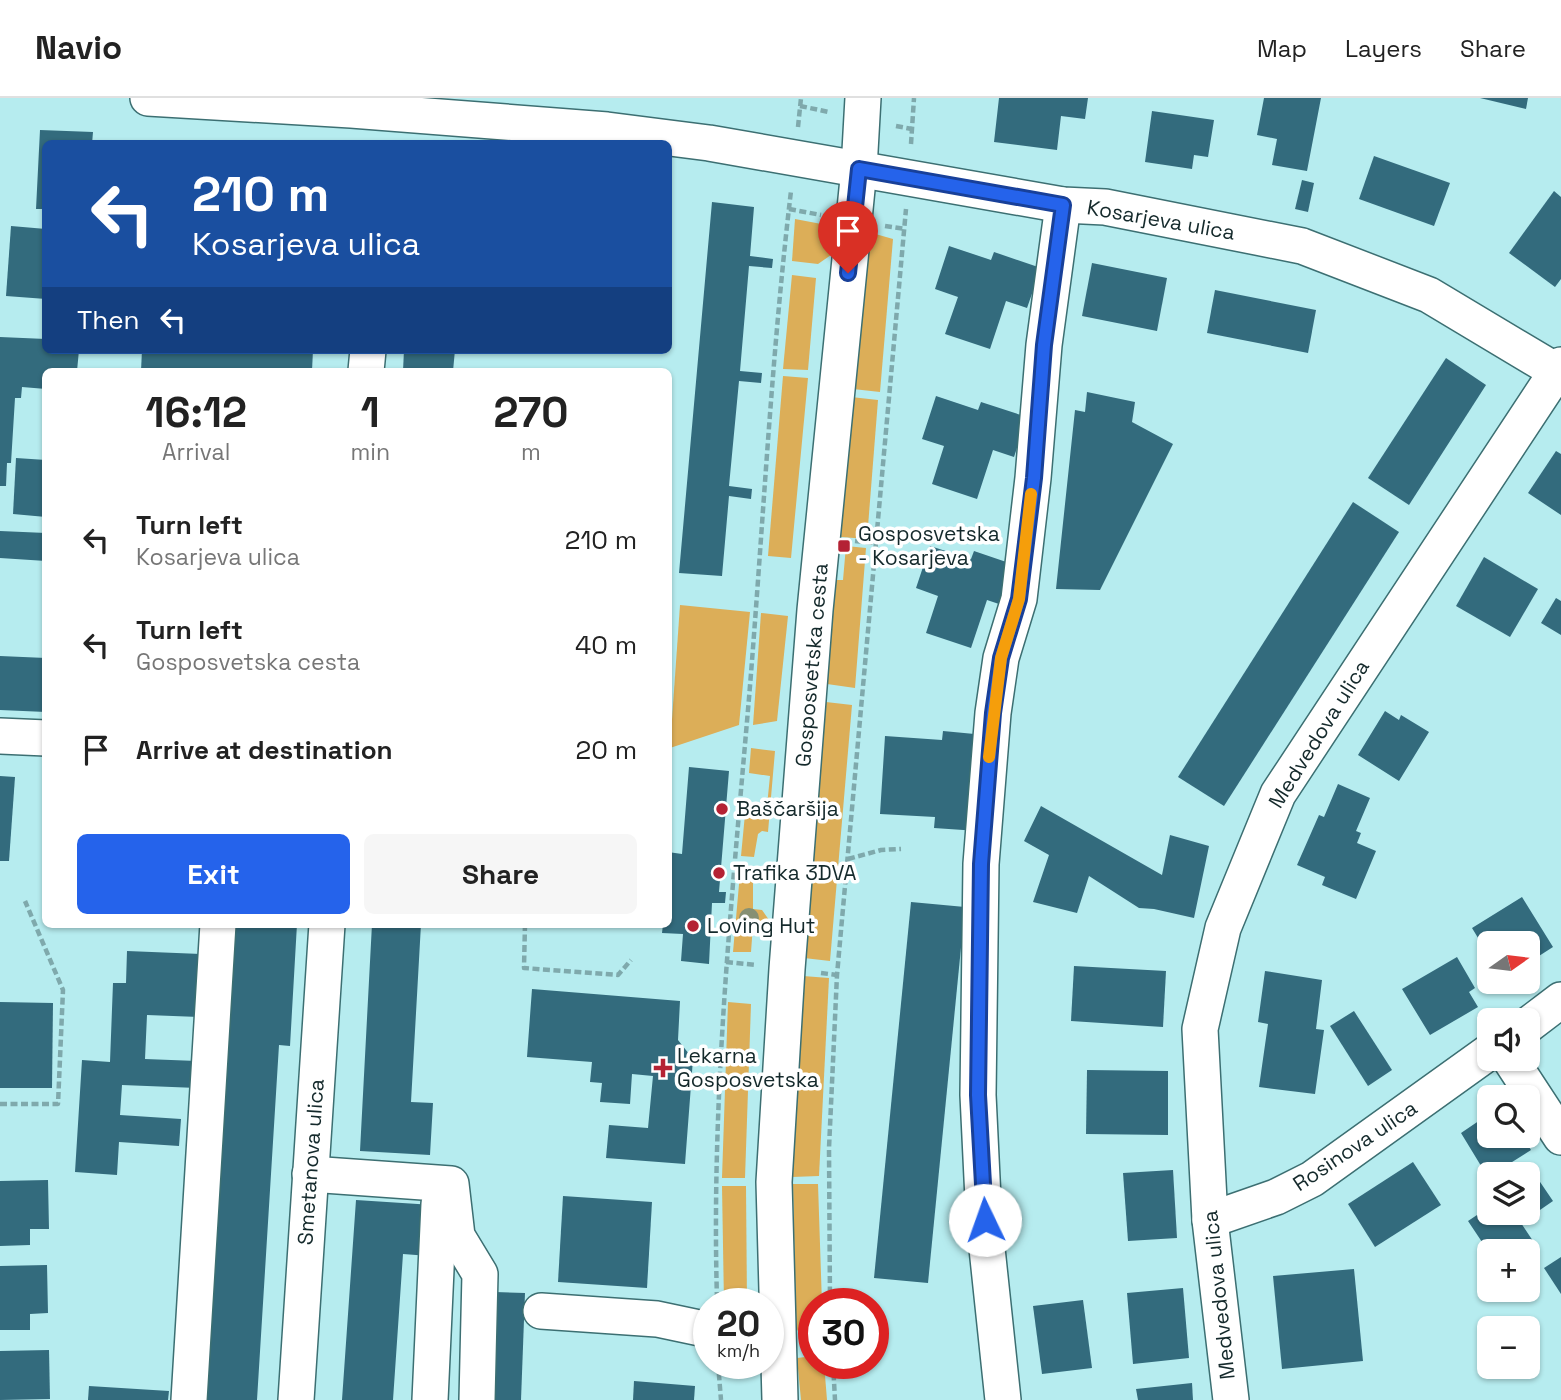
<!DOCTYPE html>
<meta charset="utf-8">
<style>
body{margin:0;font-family:"Space Grotesk",sans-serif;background:#f6f6f6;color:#222;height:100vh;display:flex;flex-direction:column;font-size:26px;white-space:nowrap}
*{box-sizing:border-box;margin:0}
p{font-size:23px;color:#767676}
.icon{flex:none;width:38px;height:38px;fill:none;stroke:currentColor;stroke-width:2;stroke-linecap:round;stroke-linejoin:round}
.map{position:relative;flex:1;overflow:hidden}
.details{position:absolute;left:42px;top:270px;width:630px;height:560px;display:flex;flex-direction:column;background:#fff;border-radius:10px;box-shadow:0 2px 5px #0004}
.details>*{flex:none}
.guide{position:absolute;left:42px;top:42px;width:630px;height:214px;border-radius:10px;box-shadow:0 2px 5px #0004;background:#1a4fa0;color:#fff;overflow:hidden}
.needle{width:46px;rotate:76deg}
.buttons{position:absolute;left:1477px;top:833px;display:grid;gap:14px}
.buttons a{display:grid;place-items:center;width:63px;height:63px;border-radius:10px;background:#fff;box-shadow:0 2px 5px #0004;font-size:35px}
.speed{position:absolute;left:693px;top:1190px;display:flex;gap:14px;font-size:35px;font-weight:700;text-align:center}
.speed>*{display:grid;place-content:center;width:91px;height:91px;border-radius:50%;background:#fff;box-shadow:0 2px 5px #0004;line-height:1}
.speed small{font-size:18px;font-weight:400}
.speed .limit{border:10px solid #d22;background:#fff;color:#111}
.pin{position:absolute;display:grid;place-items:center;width:60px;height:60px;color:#fff;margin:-72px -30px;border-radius:50% 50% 50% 0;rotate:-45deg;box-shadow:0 0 7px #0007}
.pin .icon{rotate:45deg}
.me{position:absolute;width:77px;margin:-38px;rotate:357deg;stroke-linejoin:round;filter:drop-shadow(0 0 5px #0008)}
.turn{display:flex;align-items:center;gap:24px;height:147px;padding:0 35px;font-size:32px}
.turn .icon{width:91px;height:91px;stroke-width:2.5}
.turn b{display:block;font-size:49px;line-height:60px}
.then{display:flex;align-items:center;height:66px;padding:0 35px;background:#0003;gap:14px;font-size:26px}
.eta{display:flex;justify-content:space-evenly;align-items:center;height:119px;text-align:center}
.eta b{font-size:42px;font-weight:700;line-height:49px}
.action{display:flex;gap:14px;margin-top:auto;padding:14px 35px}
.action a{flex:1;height:80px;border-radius:10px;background:#2563eb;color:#fff;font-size:28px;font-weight:700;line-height:80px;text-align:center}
.action a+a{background:#f6f6f6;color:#222}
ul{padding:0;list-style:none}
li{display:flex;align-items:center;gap:21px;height:105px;padding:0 35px}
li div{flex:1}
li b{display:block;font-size:26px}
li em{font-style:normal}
header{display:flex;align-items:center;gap:42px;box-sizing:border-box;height:98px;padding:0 35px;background:#fff;border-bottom:2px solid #e0e0e0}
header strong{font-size:33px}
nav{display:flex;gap:38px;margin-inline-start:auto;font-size:24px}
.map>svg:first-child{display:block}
.green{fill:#dcae58}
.building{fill:#336b7d}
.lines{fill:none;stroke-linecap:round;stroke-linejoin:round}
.minor-casing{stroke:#3c6f72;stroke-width:38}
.path{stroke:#7fa9ac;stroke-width:4.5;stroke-dasharray:7 3.5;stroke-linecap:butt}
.minor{stroke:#fff;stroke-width:35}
.tree{fill:#869073}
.route-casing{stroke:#184099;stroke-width:18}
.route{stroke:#2563eb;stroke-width:12}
.slow{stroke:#f59e0b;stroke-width:12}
.poi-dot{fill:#b42234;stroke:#fff;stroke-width:2.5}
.labels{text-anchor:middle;stroke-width:7;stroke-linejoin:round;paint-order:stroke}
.street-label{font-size:21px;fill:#14292b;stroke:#fff}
.poi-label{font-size:21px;fill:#14292b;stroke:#fff;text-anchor:start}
</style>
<header>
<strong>Navio</strong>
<nav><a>Map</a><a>Layers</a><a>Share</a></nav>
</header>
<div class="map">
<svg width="1561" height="1302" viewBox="0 0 1561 1302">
<rect width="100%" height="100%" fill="#b6ecef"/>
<!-- green -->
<g class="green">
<polygon points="795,121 832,128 831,157 818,166 792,163"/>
<polygon points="865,133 893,141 880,294 853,291"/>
<polygon points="792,177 816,180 808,272 783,271"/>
<polygon points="783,278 808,280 791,460 768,458"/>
<polygon points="851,299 878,302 867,441 841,439"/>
<polygon points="846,448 866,450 855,590 827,586 836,482 843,482"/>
<polygon points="680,507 750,514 739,627 670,650"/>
<polygon points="761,515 788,518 777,623 753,627"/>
<polygon points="826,604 852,607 830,863 804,860"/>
<polygon points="751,650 775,653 768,734 762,733 758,736 754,759 741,758 745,716 766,718 770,678 749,675"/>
<polygon points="740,775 753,777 753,811 762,812 774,829 753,827 751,854 733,854"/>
<polygon points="803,878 829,880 819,1078 792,1079 795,978"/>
<polygon points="728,904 751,906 745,1080 722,1080"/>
<path d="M 793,1086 L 818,1086 L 822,1206 L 814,1206 L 814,1240 C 804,1240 800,1239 796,1229 Z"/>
<polygon points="722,1088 746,1088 747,1206 724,1206"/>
<polygon points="814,1258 814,1265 824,1265 827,1302 801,1302 797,1260"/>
</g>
<!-- building -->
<g class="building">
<polygon points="999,0 1088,0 1085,21 1061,18 1057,52 994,44"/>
<polygon points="1264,0 1321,0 1307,73 1272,67 1277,41 1257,37"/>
<polygon points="1480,0 1528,0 1526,11"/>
<polygon points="1152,13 1214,22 1208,59 1194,57 1192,71 1145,64"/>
<polygon points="40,32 93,34 92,46 46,46 46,111 36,111"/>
<polygon points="1374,58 1450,85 1434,128 1359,101"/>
<polygon points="1302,82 1314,85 1308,114 1295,111"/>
<polygon points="1554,93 1561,99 1561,181 1555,189 1509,155"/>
<polygon points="712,104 754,109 750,158 773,161 772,170 749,168 740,273 762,275 761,285 739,283 729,388 752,391 751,401 729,398 722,478 679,475"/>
<polygon points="11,128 46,131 46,201 6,198"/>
<polygon points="949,148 991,162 994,154 1041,170 1027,210 1006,203 990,251 945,236 958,199 935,191"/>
<polygon points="1092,165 1167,180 1157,233 1082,218"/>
<polygon points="1215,192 1316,212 1308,255 1207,235"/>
<polygon points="0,239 46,241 46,252 79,252 77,273 46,273 46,291 22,289 21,300 15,300 11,365 7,365 6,388 0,388"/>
<polygon points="142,252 313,252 312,273 141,273"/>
<polygon points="404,252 455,252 453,273 403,273"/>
<polygon points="1446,260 1486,287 1409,407 1368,380"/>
<polygon points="1087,294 1135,304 1132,324 1173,346 1100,492 1056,491 1075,312 1085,314"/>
<polygon points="936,298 978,312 981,304 1027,319 1014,359 993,352 977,401 932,386 944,348 922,341"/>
<polygon points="1556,353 1561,356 1561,417 1528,395"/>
<polygon points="16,360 46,362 46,419 13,416"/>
<polygon points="1353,404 1399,434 1224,708 1178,679"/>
<polygon points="0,433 46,435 46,463 0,460"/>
<polygon points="930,448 971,461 974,453 1021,469 1008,509 987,502 971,550 926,535 938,498 916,490"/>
<polygon points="1484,459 1538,491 1510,539 1456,508"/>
<polygon points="1556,500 1561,503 1561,537 1541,525"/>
<polygon points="0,558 46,560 46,614 0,612"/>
<polygon points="1385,613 1399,622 1401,617 1429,634 1399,683 1358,657"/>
<polygon points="943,633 985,637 978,733 934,730 935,719 880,716 885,638 942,642"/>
<polygon points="689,669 729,673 719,794 726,794 725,805 712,805 709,866 681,863 683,836 662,835 663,826 668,826 668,754 682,756"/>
<polygon points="0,678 15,679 9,763 0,763"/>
<polygon points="1338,686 1370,700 1356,733 1361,735 1357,745 1376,753 1356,801 1322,787 1325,779 1297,767 1319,717 1324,719"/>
<polygon points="1041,708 1162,777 1170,737 1209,748 1194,820 1154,811 1139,810 1089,778 1077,815 1033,804 1049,757 1024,743"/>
<polygon points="1522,799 1553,849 1528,865 1528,845 1489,845 1489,858 1472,830"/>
<polygon points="911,804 965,809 928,1185 874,1180"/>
<polygon points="233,826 297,826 290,948 279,947 257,1302 204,1302"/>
<polygon points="372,826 421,826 411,1004 433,1005 430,1057 360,1053"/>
<polygon points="127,853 201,856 199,919 147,917 145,961 197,963 197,990 122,987 120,1017 181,1021 179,1048 119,1044 117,1077 75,1074 82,962 110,964 113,885 126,885"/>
<polygon points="1457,859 1475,890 1469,894 1478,909 1430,937 1402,891"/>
<polygon points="1074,868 1166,873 1163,929 1071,923"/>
<polygon points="1265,873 1322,882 1316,931 1324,932 1315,996 1259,989 1268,926 1258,924"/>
<polygon points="532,891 680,903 678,942 693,961 685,1066 606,1060 609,1027 648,1030 653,978 632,976 630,1006 600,1004 602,985 590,984 592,964 527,959"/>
<polygon points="0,904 53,905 52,990 0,990"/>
<polygon points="1354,913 1392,972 1368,988 1330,928"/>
<polygon points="1087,972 1168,973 1168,1037 1086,1036"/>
<polygon points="1489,1016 1489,1038 1522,1038 1531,1052 1493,1076 1489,1076 1489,1081 1461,1035"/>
<polygon points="1413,1064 1441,1107 1375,1149 1348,1106"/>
<polygon points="1173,1072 1177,1140 1128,1143 1123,1075"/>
<polygon points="1536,1078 1553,1103 1521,1125 1537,1149 1528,1155 1489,1153 1489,1172 1478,1155 1486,1150 1468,1123 1489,1109 1489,1115 1528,1115 1528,1083"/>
<polygon points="48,1082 49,1131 30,1131 30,1147 0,1148 0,1083"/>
<polygon points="563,1098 652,1104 647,1190 558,1184"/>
<polygon points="356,1102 433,1107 429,1158 403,1156 393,1302 342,1302"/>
<polygon points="1561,1159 1561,1196 1544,1170"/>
<polygon points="47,1167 48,1215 30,1216 30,1232 0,1232 0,1168"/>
<polygon points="1354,1171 1363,1263 1282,1271 1273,1178"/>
<polygon points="1183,1190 1189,1260 1133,1266 1127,1195"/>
<polygon points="495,1194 525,1195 521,1302 491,1302"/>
<polygon points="1083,1202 1092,1270 1042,1276 1033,1208"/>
<polygon points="49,1252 50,1301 0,1302 0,1253"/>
<polygon points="634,1283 695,1288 694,1302 633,1302"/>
<polygon points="1192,1285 1193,1302 1138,1302 1136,1291"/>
<polygon points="89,1288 169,1293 168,1302 88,1302"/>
</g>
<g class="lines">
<!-- minor casing -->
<g class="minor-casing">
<g id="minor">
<polyline points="148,0 351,12 607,32 709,45 1063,107 1105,109 1302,148 1429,197 1561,276"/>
<polyline points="366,273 368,252"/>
<polyline points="0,638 46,640"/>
<polyline points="1528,927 1561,902"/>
<polyline points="1510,961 1561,1039"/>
<polyline points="310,1076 451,1086 457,1138 480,1176 477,1302"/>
<polyline points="1210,1122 1276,1099 1312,1081 1489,954"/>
<polyline points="541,1213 657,1221 709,1232"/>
<polyline points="189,1302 218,826"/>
<polyline points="296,1302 327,826"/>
<polyline points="430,1302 439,1106"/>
<polyline points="780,1302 774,1084 787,871 815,512 859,71 863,0"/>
<polyline points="1003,1302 984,1122 978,997 981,766 993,615 1001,560 1019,501 1033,380 1044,247 1063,107"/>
<polyline points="1231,1302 1210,1122 1200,931 1223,830 1278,696 1561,267"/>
</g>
</g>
<!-- path -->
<g class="path">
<polyline points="800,8 829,14"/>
<polyline points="896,28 912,31"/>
<polyline points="798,29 801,0"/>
<polyline points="911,46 914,0"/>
<polyline points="789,111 821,117"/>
<polyline points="885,128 905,131"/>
<polyline points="855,443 875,445"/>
<polyline points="848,761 881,752 901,751"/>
<polyline points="525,826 524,870 618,877 631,862"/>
<polyline points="726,864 756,867"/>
<polyline points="821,875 837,877"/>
<polyline points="0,1006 58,1006 63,892 25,803"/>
<path d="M 717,1201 C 711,1000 732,800 749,600 C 763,431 771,261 791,93"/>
<polyline points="830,1206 829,1050 837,877 906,111"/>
<polyline points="718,1265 721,1302"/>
<polyline points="833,1265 835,1302"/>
</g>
<!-- minor -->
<use href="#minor" class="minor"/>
</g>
<!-- trees -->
<circle class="tree" cx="749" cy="820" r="10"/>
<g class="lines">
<!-- route casing -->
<g class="route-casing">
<polyline id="route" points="848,175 859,71 1063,107 1044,247 1034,380 1019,501 1001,560 993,615 981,766 978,997 985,1122"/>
</g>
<!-- route -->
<use href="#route" class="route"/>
<!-- slow -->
<polyline class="slow" points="989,659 1001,560 1019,501 1031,396"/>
</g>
<!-- markers -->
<g class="poi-dot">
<rect x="837" y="441" width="14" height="14" rx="3.5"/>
<circle cx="722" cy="711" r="7"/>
<circle cx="719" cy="775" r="7"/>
<circle cx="693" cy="828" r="7"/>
<path d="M659.5 959.5h7v7h7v7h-7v7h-7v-7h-7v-7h7z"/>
</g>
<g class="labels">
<!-- street labels -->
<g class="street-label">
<text transform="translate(1161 122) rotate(10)" y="7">Kosarjeva ulica</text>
<text transform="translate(812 567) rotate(-85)" y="7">Gosposvetska cesta</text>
<text transform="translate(1319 636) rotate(-58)" y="7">Medvedova ulica</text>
<text transform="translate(1355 1048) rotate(-34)" y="7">Rosinova ulica</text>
<text transform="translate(311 1064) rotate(-86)" y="7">Smetanova ulica</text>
<text transform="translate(1219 1197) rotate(-96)" y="7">Medvedova ulica</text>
</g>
<!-- poi labels -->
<g class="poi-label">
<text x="858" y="443">Gosposvetska<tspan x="858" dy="24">- Kosarjeva</tspan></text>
<text x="736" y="718">Baščaršija</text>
<text x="733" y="782">Trafika 3DVA</text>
<text x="707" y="835">Loving Hut</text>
<text x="677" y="965">Lekarna<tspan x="677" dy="24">Gosposvetska</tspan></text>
</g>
</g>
</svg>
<div class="buttons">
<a><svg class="needle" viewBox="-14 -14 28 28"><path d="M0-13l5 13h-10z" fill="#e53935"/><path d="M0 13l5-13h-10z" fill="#767676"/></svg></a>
<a><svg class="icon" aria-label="sound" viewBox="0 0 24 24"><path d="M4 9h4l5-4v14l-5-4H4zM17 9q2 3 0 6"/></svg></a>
<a><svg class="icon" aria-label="search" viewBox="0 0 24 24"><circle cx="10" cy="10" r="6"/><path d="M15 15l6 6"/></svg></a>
<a><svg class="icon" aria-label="layers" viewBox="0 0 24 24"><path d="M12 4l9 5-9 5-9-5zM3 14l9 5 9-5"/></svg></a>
<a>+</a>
<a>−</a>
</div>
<div class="speed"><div>20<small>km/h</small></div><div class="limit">30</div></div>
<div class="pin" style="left:848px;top:175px;background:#d93025"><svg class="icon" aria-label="arrive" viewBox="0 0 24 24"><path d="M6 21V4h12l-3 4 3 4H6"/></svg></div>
<svg class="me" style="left:985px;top:1122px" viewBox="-20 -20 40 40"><circle r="19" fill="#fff"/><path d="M0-13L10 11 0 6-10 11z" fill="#2563eb"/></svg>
<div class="guide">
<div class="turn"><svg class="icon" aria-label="left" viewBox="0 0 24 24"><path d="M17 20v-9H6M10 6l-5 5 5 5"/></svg><div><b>210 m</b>Kosarjeva ulica</div></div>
<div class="then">Then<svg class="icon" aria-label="left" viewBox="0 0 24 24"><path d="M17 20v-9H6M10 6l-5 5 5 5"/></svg></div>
</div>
<section class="details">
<div class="eta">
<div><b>16:12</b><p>Arrival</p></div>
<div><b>1</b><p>min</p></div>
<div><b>270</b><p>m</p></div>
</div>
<ul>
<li><svg class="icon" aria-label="left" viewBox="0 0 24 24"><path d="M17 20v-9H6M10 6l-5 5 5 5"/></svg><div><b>Turn left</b><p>Kosarjeva ulica</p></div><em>210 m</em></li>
<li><svg class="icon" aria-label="left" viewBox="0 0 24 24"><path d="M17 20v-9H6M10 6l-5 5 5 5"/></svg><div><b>Turn left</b><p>Gosposvetska cesta</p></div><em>40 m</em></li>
<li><svg class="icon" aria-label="arrive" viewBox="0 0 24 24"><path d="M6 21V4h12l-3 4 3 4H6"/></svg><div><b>Arrive at destination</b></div><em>20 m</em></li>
</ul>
<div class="action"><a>Exit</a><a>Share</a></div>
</section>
</div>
